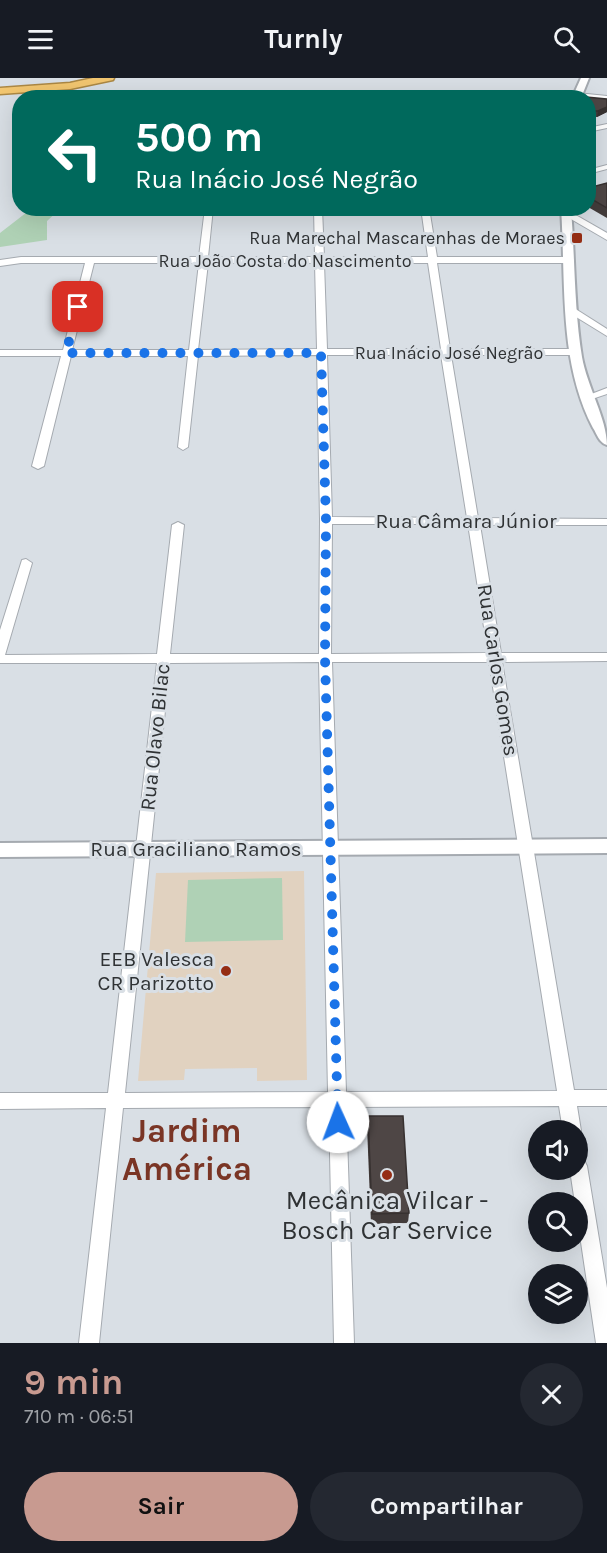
<!DOCTYPE html>
<html lang="pt">
<meta charset="utf-8">
<style>
body{margin:0;font-family:Karla,sans-serif;background:#242831;color:#f1f3f6;height:100vh;display:flex;flex-direction:column;font-size:22px;white-space:nowrap}
*{box-sizing:border-box;margin:0}
p{font-size:20px;color:#9ea1a6}
.icon{flex:none;width:33px;height:33px;fill:none;stroke:currentColor;stroke-width:2;stroke-linecap:round;stroke-linejoin:round}
.map{position:relative;height:1265px;overflow:hidden}
.sheet{display:flex;flex-direction:column;background:#171b24;flex:1}
.sheet>*{flex:none}
.guide{position:absolute;left:12px;top:12px;width:584px;height:126px;border-radius:24px;box-shadow:0 6px 24px #0002;background:#00695c;color:#fff;overflow:hidden}
.buttons{position:absolute;left:528px;top:1042px;display:grid;gap:12px}
.buttons a{display:grid;place-items:center;width:60px;height:60px;border-radius:50%;background:#171b24;box-shadow:0 6px 24px #0002;font-size:30px}
.pin{position:absolute;display:grid;place-items:center;width:51px;height:51px;color:#fff;margin:-26px;border-radius:12px;box-shadow:0 3px 9px #0006}
.me{position:absolute;width:66px;margin:-33px;rotate:358deg;stroke-linejoin:round;filter:drop-shadow(0 0 4px #0008)}
.turn{display:flex;align-items:center;gap:21px;height:126px;padding:0 24px;font-size:27px}
.turn .icon{width:78px;height:78px;stroke-width:2.5}
.turn b{display:block;font-size:42px;line-height:51px}
.round{display:grid;place-items:center;flex:none;width:63px;height:63px;border-radius:32px;background:#242831}
.overview{display:flex;align-items:center;justify-content:space-between;height:102px;padding:0 24px}
h1{font-size:36px;font-weight:700;line-height:45px;color:#c89a90}
.button{display:flex;gap:12px;margin-top:auto;padding:12px 24px}
.button a{flex:1;height:69px;border-radius:36px;background:#c89a90;color:#111;font-size:24px;font-weight:700;line-height:69px;text-align:center}
.button a+a{background:#242831;color:#f1f3f6}
header{display:flex;justify-content:space-between;align-items:center;height:78px;padding:0 24px;background:#171b24;font-size:27px;font-weight:700}
.map>svg:first-child{display:block}
.education{fill:#e1d2c0}
.green{fill:#afd1b5}
.lines{fill:none;stroke-linecap:round;stroke-linejoin:round}
.minor-casing{stroke:#a5aab0;stroke-width:2}
.tertiary-casing{stroke:#a5aab0;stroke-width:4}
.trunk-casing{stroke:#ac8844;stroke-width:3}
.minor{fill:#fff;fill-rule:evenodd}
.tertiary{fill:#fff;fill-rule:evenodd}
.trunk{fill:#f2c670;fill-rule:evenodd}
.wall{fill:#433c3b}
.shaded-wall{fill:#373130}
.building{fill:#4e4645;stroke:#373130;stroke-width:1.5}
.route{stroke:#1a73e8;stroke-width:10;stroke-dasharray:0 18}
.poi-dot{fill:#952d14;stroke:#d9dfe5;stroke-width:2}
.labels{text-anchor:middle;stroke-width:6;stroke-linejoin:round;paint-order:stroke}
.far-poi-label{font-size:18px;fill:#2f3234;stroke:#d9dfe5;text-anchor:end}
.far-street-label{font-size:18px;fill:#2f3234;stroke:#d9dfe5}
.street-label{font-size:21px;fill:#2f3234;stroke:#d9dfe5}
.poi-label{font-size:21px;fill:#2f3234;stroke:#d9dfe5;text-anchor:end}
.near-poi-label{font-size:26px;fill:#2f3234;stroke:#d9dfe5}
.near-district-label{font-size:33px;font-weight:bold;fill:#7a3525;stroke:#d9dfe5}
</style>
<header><svg class="icon" aria-label="menu" viewBox="0 0 24 24"><path d="M4 6h16M4 12h16M4 18h16"/></svg>Turnly<svg class="icon" aria-label="search" viewBox="0 0 24 24"><circle cx="10" cy="10" r="6"/><path d="M15 15l6 6"/></svg></header>
<div class="map">
<svg width="607" height="1265" viewBox="0 0 607 1265">
<rect width="100%" height="100%" fill="#d9dfe5"/>
<!-- education -->
<polygon class="education" points="304,793 307,1002 257,1003 257,990 185,991 184,1002 138,1003 156,795"/>
<!-- green -->
<g class="green">
<polygon points="31,131 60,131 47,143 47,162 0,169 0,155"/>
<polygon points="282,800 283,862 185,864 188,802"/>
</g>
<g class="lines">
<!-- minor casing -->
<g class="minor-casing">
<g id="minor">
<polygon points="577,15 607,18 607,22 574,19 574,15"/>
<polygon points="607,46 607,50 588,54 588,50"/>
<polygon points="607,87 607,91 588,96 588,92"/>
<path d="M 205,130 L 213,130 L 208,179 L 315,179 L 314,130 L 322,130 L 324,179 L 428,179 L 421,130 L 429,130 L 437,179 L 570,179 L 574,182 L 570,185 L 437,185 L 450,271 L 575,271 L 580,274 L 575,277 L 451,277 L 478,440 L 607,441 L 607,447 L 480,447 L 501,575 L 607,575 L 607,583 L 502,584 L 574,1012 L 607,1012 L 607,1028 L 577,1028 L 581,1053 L 578,1059 L 578,1053 L 563,1053 L 559,1028 L 346,1029 L 354,1265 L 334,1265 L 329,1029 L 123,1030 L 99,1265 L 79,1265 L 106,1030 L 0,1031 L 0,1015 L 108,1015 L 157,585 L 0,585 L 0,552 L 22,482 L 26,481 L 32,485 L 5,577 L 157,576 L 172,447 L 178,444 L 184,447 L 170,576 L 319,576 L 320,442 L 317,277 L 198,278 L 188,369 L 183,372 L 178,369 L 188,278 L 71,278 L 44,388 L 38,391 L 32,388 L 61,278 L 0,278 L 0,272 L 63,272 L 85,185 L 21,185 L 0,188 L 0,182 L 21,179 L 199,179 ZM 94,185 L 199,185 L 189,272 L 72,272 ZM 208,185 L 315,185 L 317,271 L 198,272 ZM 324,185 L 428,185 L 441,271 L 327,271 ZM 327,277 L 441,277 L 467,440 L 332,439 ZM 332,446 L 468,446 L 488,575 L 331,576 ZM 319,584 L 328,1014 L 125,1015 L 170,585 ZM 332,584 L 489,584 L 557,1013 L 346,1014 Z"/>
<polygon points="567,132 607,155 607,162 564,137 564,133"/>
<polygon points="568,230 574,230 607,251 607,258 568,234"/>
<polygon points="607,310 607,316 586,323 581,320"/>
<polygon points="578,1080 584,1082 587,1088 607,1210 607,1265 596,1265 578,1144 578,1125 575,1125 570,1092 578,1092"/>
</g>
</g>
<!-- tertiary casing -->
<g class="tertiary-casing">
<g id="tertiary">
<polygon points="581,0 589,0 581,20 572,20"/>
<path d="M 561,130 L 571,130 C 575,180 574,230 582,279 C 587,308 607,341 607,367 C 599,365 597,356 593,350 C 558,283 566,203 561,130 Z"/>
<polygon points="607,761 607,775 0,779 0,765"/>
</g>
</g>
<!-- trunk casing -->
<g class="trunk-casing">
<polygon id="trunk" points="93,0 114,0 113,2 70,11 0,16 0,10 70,5"/>
</g>
<!-- minor -->
<use href="#minor" class="minor"/>
<!-- tertiary -->
<use href="#tertiary" class="tertiary"/>
<!-- trunk -->
<use href="#trunk" class="trunk"/>
</g>
<!-- wall -->
<g class="wall">
<polygon points="588,20 607,21 607,34 597,39 588,39"/>
<polygon points="607,105 607,140 588,129 588,110"/>
<polygon points="368,1038 409,1135 408,1145 371,1146 367,1049"/>
</g>
<!-- shaded-wall -->
<polygon class="shaded-wall" points="607,29 607,34 597,39 598,33"/>
<!-- building -->
<g class="building">
<polygon points="586,19 607,21 607,29 598,33 588,33 588,20 585,20"/>
<polygon points="607,105 607,130 588,119 588,110"/>
<polygon points="368,1038 403,1038 409,1135 372,1136"/>
</g>
<g class="lines">
<!-- route -->
<polyline class="route" points="78,229 66,275 321,275 326,442 325,580 338,1044"/>
</g>
<!-- markers -->
<g class="poi-dot">
<rect x="571" y="154" width="12" height="12" rx="3"/>
<circle cx="226" cy="893" r="6"/>
<circle cx="387" cy="1097" r="6"/>
</g>
<g class="labels">
<!-- far-poi labels -->
<g class="far-poi-label">
<text x="565" y="166">Rua Marechal Mascarenhas de Moraes</text>
</g>
<!-- far-street labels -->
<g class="far-street-label">
<text x="285" y="189">Rua João Costa do Nascimento</text>
<text x="449" y="281">Rua Inácio José Negrão</text>
</g>
<!-- street labels -->
<g class="street-label">
<text x="466" y="450">Rua Câmara Júnior</text>
<text transform="translate(498 592) rotate(81)" y="7">Rua Carlos Gomes</text>
<text transform="translate(155 659) rotate(-84)" y="7">Rua Olavo Bilac</text>
<text x="196" y="778">Rua Graciliano Ramos</text>
</g>
<!-- poi labels -->
<g class="poi-label">
<text x="214" y="888">EEB Valesca<tspan x="214" dy="24">CR Parizotto</tspan></text>
</g>
<!-- near-poi labels -->
<g class="near-poi-label">
<text x="387" y="1131">Mecânica Vilcar -<tspan x="387" dy="30">Bosch Car Service</tspan></text>
</g>
<!-- near-district labels -->
<g class="near-district-label">
<text x="187" y="1064">Jardim<tspan x="187" dy="38">América</tspan></text>
</g>
</g>
</svg>
<div class="buttons">
<a><svg class="icon" aria-label="sound" viewBox="0 0 24 24"><path d="M4 9h4l5-4v14l-5-4H4zM17 9q2 3 0 6"/></svg></a>
<a><svg class="icon" aria-label="search" viewBox="0 0 24 24"><circle cx="10" cy="10" r="6"/><path d="M15 15l6 6"/></svg></a>
<a><svg class="icon" aria-label="layers" viewBox="0 0 24 24"><path d="M12 4l9 5-9 5-9-5zM3 14l9 5 9-5"/></svg></a>
</div>
<div class="pin" style="left:78px;top:229px;background:#d93025"><svg class="icon" aria-label="arrive" viewBox="0 0 24 24"><path d="M6 21V4h12l-3 4 3 4H6"/></svg></div>
<svg class="me" style="left:338px;top:1044px" viewBox="-20 -20 40 40"><circle r="19" fill="#fff"/><path d="M0-13L10 11 0 6-10 11z" fill="#1a73e8"/></svg>
<div class="guide">
<div class="turn"><svg class="icon" aria-label="left" viewBox="0 0 24 24"><path d="M17 20v-9H6M10 6l-5 5 5 5"/></svg><div><b>500 m</b>Rua Inácio José Negrão</div></div>
</div>
</div>
<section class="sheet">
<div class="overview"><div><h1>9 min</h1><p>710 m · 06:51</p></div><a class="round"><svg class="icon" aria-label="close" viewBox="0 0 24 24"><path d="M6 6l12 12M18 6L6 18"/></svg></a></div>
<div class="button"><a>Sair</a><a>Compartilhar</a></div>
</section>
